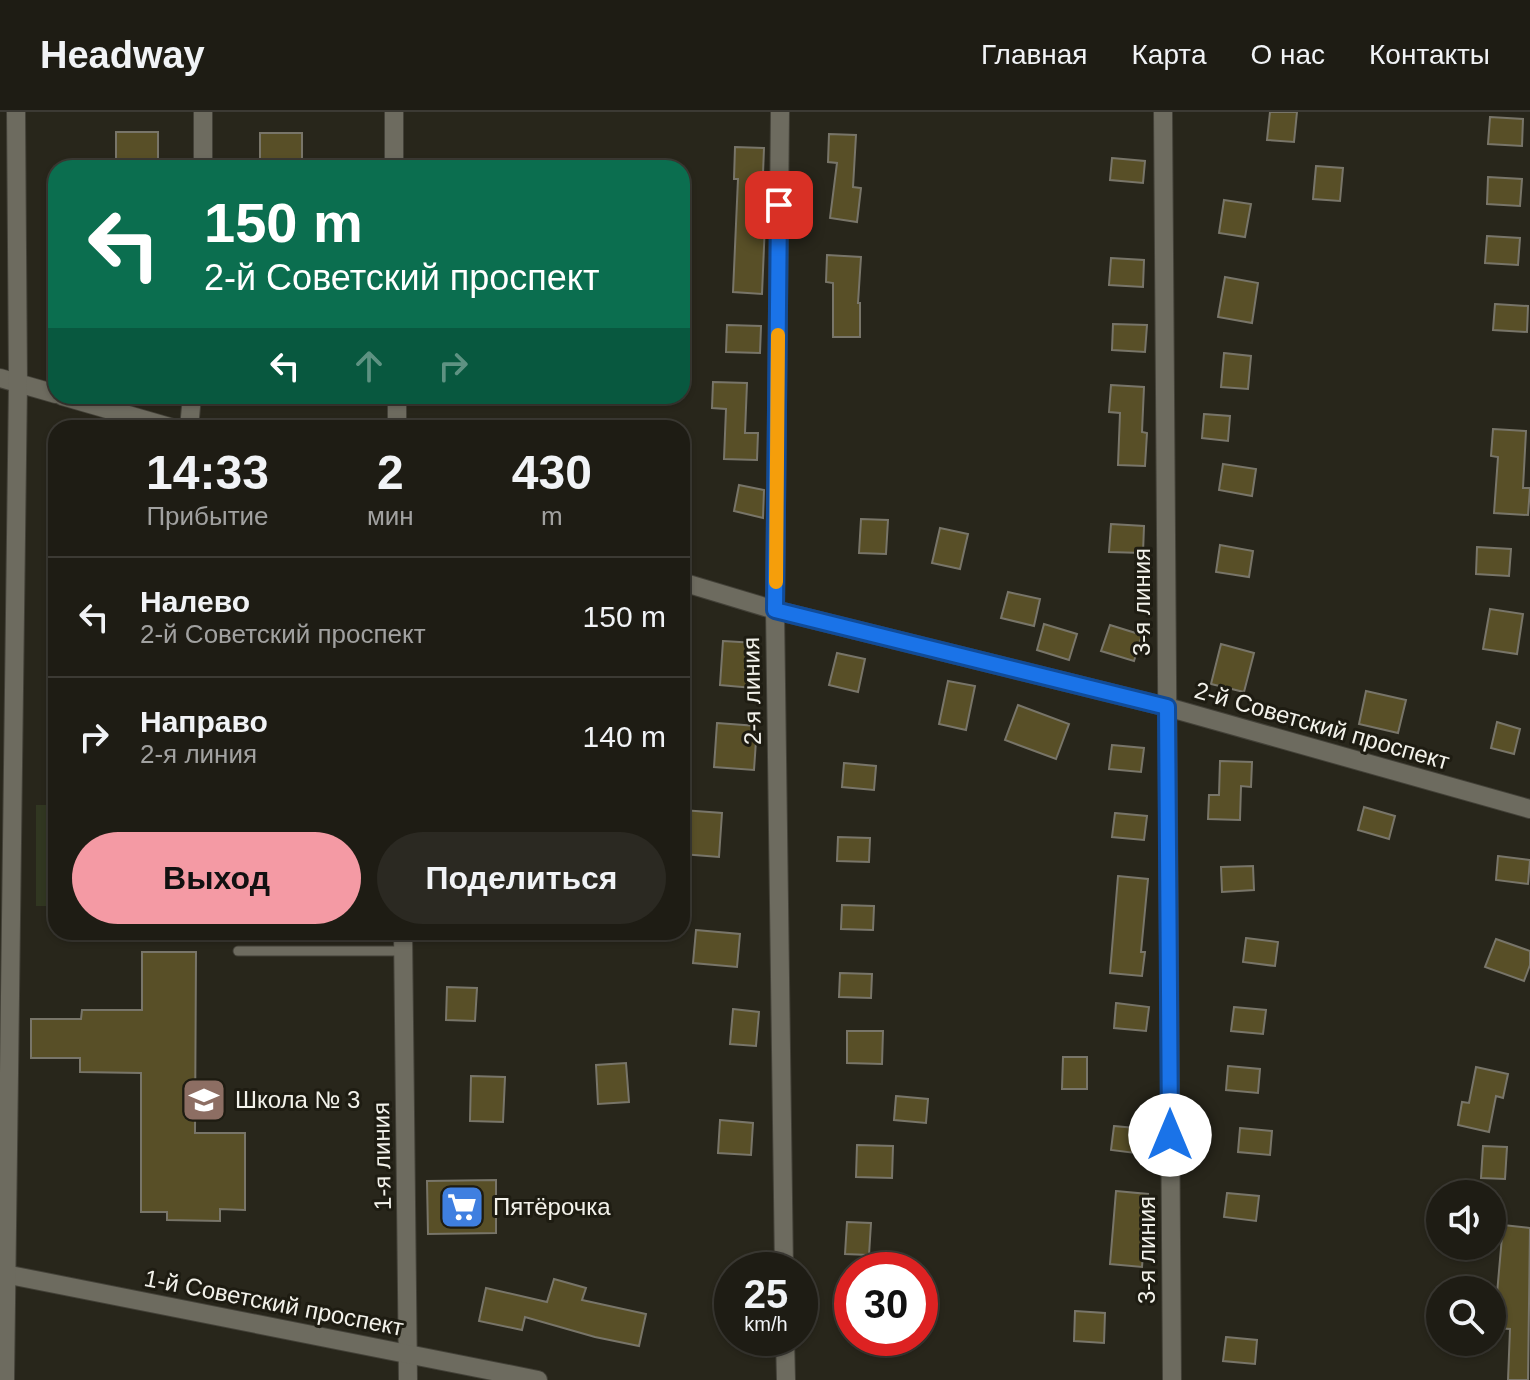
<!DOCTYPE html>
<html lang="ru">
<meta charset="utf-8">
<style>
body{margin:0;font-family:Arial,sans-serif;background:#2b2922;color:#f1f3f6;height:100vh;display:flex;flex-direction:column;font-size:30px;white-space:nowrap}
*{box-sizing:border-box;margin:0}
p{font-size:26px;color:#a1a1a0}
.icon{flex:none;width:44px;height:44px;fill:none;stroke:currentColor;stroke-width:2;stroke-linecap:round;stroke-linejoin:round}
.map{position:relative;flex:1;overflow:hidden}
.panel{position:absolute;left:48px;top:308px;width:642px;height:520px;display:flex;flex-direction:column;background:#1e1c14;border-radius:24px;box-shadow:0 2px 6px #0004,0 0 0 2px #3c3a34}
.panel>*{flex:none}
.banner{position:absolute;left:48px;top:48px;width:642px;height:244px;border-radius:24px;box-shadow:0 2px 6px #0004,0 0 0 2px #3c3a34;background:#0b6e4f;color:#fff;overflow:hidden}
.controls{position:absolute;left:1426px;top:1068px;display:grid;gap:16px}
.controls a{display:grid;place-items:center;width:80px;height:80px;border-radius:50%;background:#1e1c14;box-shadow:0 2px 6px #0004,0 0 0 2px #3c3a34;font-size:40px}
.speed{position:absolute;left:714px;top:1140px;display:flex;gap:16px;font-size:40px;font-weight:700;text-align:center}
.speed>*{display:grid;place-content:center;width:104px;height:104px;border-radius:50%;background:#1e1c14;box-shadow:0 2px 6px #0004,0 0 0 2px #3c3a34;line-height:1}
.speed small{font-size:20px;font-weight:400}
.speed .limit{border:12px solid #d22;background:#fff;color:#111}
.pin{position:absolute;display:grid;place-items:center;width:68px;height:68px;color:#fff;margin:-34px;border-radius:16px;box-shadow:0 4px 12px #0006}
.me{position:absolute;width:88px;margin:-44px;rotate:0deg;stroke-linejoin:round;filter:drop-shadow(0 0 6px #0008)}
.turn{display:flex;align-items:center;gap:28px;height:168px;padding:0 24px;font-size:36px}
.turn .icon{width:104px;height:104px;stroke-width:2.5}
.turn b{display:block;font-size:56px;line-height:68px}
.lanes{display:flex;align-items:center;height:76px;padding:0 24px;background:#0003;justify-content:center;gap:40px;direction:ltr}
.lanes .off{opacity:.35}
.eta{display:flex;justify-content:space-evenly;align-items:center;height:136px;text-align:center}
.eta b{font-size:48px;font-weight:700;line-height:56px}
.button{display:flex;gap:16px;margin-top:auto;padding:16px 24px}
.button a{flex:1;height:92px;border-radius:48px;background:#f49aa4;color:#111;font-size:32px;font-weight:700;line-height:92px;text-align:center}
.button a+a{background:#2b2922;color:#f1f3f6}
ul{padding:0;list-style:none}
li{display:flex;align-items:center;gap:24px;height:120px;padding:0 24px;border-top:2px solid #3c3a34}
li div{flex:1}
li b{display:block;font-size:30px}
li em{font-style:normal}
header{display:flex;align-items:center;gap:48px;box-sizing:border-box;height:112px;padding:0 40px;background:#1e1c14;border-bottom:2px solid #3c3a34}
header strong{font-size:38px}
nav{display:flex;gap:44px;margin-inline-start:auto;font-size:28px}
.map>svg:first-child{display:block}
.green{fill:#313721}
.building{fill:#584f27;stroke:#787569;stroke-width:2}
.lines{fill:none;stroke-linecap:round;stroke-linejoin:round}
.lane-casing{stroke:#434138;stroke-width:11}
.street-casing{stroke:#434138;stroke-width:20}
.lane{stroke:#6d6b5f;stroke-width:9}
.street{stroke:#6d6b5f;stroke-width:18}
.route-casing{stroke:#114b97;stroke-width:20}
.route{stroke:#1a73e8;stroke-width:14}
.slow{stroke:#f59e0b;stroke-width:14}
.labels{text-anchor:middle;stroke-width:6;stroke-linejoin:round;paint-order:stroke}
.street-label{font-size:24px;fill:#f3f2eb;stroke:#1e1c12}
.poi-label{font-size:24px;fill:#f3f2eb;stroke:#1e1c12;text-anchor:start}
</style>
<header>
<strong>Headway</strong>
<nav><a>Главная</a><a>Карта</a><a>О нас</a><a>Контакты</a></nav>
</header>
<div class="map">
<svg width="1530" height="1268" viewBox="0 0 1530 1268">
<rect width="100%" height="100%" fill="#28261b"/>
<!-- green -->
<rect class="green" x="36" y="693" width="20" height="101"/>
<!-- building -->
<g class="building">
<polygon points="1270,0 1297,0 1294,30 1267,28"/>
<polygon points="1490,5 1523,7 1522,34 1488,32"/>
<polygon points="116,20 158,20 158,55 116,54"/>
<rect x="260" y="21" width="42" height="35"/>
<polygon points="829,22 856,23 853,75 861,76 857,110 830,106 837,51 828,50"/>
<polygon points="735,35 764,36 762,88 766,88 762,182 733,180 738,67 734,67"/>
<polygon points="1112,46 1145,49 1143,71 1110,68"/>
<polygon points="1316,54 1343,56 1340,89 1313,87"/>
<polygon points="1488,65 1522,67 1520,94 1487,92"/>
<polygon points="1224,88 1251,92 1245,125 1219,121"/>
<polygon points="1487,124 1520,126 1518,153 1485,151"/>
<polygon points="827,143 861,145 858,191 860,191 860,225 833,225 833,171 826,170"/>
<polygon points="1111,146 1144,148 1143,175 1109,173"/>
<polygon points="1225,165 1258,171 1252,211 1218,205"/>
<polygon points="1495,192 1528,194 1527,220 1493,218"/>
<polygon points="1113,212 1147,213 1145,240 1112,238"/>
<polygon points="727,213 761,214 760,241 726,240"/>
<polygon points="1224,241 1251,244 1248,277 1221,275"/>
<polygon points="713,270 747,271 745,321 758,321 757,348 724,347 726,297 712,296"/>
<polygon points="1111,273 1144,275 1142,320 1147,321 1145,354 1118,353 1120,301 1109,300"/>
<polygon points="1204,302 1230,304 1228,329 1202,326"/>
<polygon points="1493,317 1526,319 1523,376 1530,376 1528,403 1494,401 1498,345 1491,344"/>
<polygon points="1223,352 1256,357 1252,384 1219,378"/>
<polygon points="739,373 764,378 763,406 734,399"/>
<polygon points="861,407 888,408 886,442 859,441"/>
<polygon points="1111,412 1144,414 1143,441 1109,440"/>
<polygon points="940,416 968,422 960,457 932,451"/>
<polygon points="1220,433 1253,439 1249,465 1216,460"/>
<polygon points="1477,435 1511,437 1509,464 1476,462"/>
<polygon points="1008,480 1040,487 1034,514 1001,506"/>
<polygon points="1490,497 1523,502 1517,542 1483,537"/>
<polygon points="1044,512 1077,522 1069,548 1037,538"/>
<polygon points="1110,513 1142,523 1134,549 1101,539"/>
<polygon points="723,529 756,531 753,576 720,573"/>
<polygon points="1221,532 1254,541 1244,580 1211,572"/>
<polygon points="837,541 865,547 858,580 829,573"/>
<polygon points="948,569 975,574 966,618 939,612"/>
<polygon points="1366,579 1406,588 1398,621 1359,612"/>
<polygon points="1018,593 1069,612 1056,647 1005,628"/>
<polygon points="1497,610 1520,617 1514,642 1491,636"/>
<polygon points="717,611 757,614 754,658 714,655"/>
<polygon points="1112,633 1144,636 1141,660 1109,657"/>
<polygon points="1220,649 1252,650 1251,675 1241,674 1240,708 1208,707 1209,683 1219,683"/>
<polygon points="844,651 876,654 874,678 842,675"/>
<polygon points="1364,695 1395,704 1389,727 1358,718"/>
<polygon points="682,698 722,701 719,745 682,742"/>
<polygon points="1115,701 1147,704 1144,728 1112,725"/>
<polygon points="838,725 870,726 869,750 837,749"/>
<polygon points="1498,744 1530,748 1528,772 1496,768"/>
<polygon points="1253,754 1254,778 1222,780 1221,755"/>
<polygon points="1118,764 1148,767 1141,840 1145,840 1142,864 1110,861"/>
<polygon points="842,793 874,794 873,818 841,817"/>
<polygon points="696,818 740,822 737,855 693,851"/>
<polygon points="1246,826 1278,830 1275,854 1243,850"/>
<polygon points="1496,827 1530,839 1530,853 1524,869 1485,855"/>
<polygon points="142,840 196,840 195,1021 245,1021 245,1098 220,1097 220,1109 167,1108 167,1100 141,1100 141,961 80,960 80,946 31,946 31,907 81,907 82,898 142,898"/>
<polygon points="840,861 872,862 871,886 839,885"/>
<polygon points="447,875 477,876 475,909 446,908"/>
<polygon points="1116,891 1149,895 1146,919 1114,916"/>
<polygon points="1234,895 1266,898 1263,922 1231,919"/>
<polygon points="733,897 759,900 756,934 730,932"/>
<polygon points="847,919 883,919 882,952 847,951"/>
<polygon points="1063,945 1087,945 1087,977 1062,977"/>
<polygon points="626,951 629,990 598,992 596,953"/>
<polygon points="1228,954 1260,957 1258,981 1226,978"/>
<polygon points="1476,955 1508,962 1503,986 1496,984 1489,1020 1458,1013 1462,990 1469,991"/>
<polygon points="471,964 505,965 503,1010 470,1009"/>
<polygon points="896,984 928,987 926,1011 894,1008"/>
<polygon points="720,1008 753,1011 751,1043 718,1041"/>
<polygon points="1114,1014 1146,1017 1143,1042 1111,1038"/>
<polygon points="1240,1016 1272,1019 1270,1043 1238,1040"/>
<polygon points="857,1033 893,1034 892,1066 856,1065"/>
<polygon points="1483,1034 1507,1035 1505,1067 1481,1066"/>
<polygon points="496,1068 496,1121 428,1122 427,1069"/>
<polygon points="1116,1079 1148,1082 1142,1155 1110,1152"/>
<polygon points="1227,1081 1259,1084 1256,1109 1224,1105"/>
<polygon points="847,1110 871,1111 869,1143 845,1142"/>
<polygon points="1503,1113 1530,1116 1528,1268 1508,1268 1510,1217 1494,1216"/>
<polygon points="554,1167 586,1176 582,1188 646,1202 639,1234 595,1225 525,1205 522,1218 479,1209 486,1176 547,1190"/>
<polygon points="1075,1199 1105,1201 1104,1231 1074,1229"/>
<polygon points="1226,1225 1257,1228 1255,1252 1223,1249"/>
</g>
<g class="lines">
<!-- lane casing -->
<g class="lane-casing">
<polyline id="lane" points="238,839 404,839"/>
</g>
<!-- street casing -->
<g class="street-casing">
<g id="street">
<polyline points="203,0 203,56"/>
<polyline points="394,0 394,56"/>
<polyline points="780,0 775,498 784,1158"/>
<polyline points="1163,0 1172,1268"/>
<polyline points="0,266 56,282"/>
<polyline points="62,284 173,316"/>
<polyline points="397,284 397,316"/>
<polyline points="189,316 192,284"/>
<polyline points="682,470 775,498 1167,595 1530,697"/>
<polyline points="403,820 408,1268"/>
<polyline points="0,1161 538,1268"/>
<polyline points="785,1226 786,1268"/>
<polyline points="5,1268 18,271 16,0"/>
</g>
</g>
<!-- lane -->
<use href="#lane" class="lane"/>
<!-- street -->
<use href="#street" class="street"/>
</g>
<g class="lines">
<!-- route casing -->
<g class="route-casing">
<polyline id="route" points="779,93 775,498 1167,595 1170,1023"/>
</g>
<!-- route -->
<use href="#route" class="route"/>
<!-- slow -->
<polyline class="slow" points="776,470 778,223"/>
</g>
<!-- icons -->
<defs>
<g id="school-square" transform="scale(2.3)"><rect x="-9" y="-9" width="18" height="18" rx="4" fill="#8d6e63" stroke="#1e1c12"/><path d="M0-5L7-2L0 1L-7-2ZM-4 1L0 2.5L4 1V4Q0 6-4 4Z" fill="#fff"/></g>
<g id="supermarket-square" transform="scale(2.3)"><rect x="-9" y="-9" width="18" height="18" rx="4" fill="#3f7fe0" stroke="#1e1c12"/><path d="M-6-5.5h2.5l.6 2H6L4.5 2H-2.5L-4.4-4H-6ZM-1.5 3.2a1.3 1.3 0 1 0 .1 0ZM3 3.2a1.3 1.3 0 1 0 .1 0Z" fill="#fff"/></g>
</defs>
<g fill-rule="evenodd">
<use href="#school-square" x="204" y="988"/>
<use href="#supermarket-square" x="462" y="1095"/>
</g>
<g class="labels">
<!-- street labels -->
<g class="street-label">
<text transform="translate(1142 490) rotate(-90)" y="8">3-я линия</text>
<text transform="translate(752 579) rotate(-91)" y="8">2-я линия</text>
<text transform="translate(1322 614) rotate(16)" y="8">2-й Советский проспект</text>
<text transform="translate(382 1044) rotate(-91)" y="8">1-я линия</text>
<text transform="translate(1147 1138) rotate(-90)" y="8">3-я линия</text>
<text transform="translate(274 1191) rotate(11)" y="8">1-й Советский проспект</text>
</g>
<!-- poi labels -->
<g class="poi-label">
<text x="235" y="996">Школа № 3</text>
<text x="493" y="1103">Пятёрочка</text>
</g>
</g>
</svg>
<div class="controls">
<a><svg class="icon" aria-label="sound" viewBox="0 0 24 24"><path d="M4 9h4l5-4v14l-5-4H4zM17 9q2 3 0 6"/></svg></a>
<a><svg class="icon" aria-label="search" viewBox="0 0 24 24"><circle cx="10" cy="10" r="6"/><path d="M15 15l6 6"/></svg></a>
</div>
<div class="speed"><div>25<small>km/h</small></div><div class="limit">30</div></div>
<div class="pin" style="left:779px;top:93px;background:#d93025"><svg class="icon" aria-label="arrive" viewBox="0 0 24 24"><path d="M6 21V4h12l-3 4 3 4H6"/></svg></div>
<svg class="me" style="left:1170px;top:1023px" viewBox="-20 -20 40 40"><circle r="19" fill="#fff"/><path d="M0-13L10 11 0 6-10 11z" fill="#1a73e8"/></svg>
<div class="banner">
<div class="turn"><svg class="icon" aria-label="left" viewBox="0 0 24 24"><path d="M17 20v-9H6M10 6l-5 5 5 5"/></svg><div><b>150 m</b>2-й Советский проспект</div></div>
<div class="lanes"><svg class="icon" aria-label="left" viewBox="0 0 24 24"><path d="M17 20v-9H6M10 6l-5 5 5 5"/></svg><svg class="icon off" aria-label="ahead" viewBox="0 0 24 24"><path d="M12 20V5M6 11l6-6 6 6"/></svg><svg class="icon off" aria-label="right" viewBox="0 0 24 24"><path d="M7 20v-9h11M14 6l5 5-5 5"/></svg></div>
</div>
<section class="panel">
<div class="eta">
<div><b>14:33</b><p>Прибытие</p></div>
<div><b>2</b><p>мин</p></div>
<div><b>430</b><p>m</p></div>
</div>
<ul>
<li><svg class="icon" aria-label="left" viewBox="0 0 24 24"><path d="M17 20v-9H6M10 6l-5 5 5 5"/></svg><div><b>Налево</b><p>2-й Советский проспект</p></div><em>150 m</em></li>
<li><svg class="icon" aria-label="right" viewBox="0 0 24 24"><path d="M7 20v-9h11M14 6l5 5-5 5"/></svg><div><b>Направо</b><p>2-я линия</p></div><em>140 m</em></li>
</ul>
<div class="button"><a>Выход</a><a>Поделиться</a></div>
</section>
</div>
